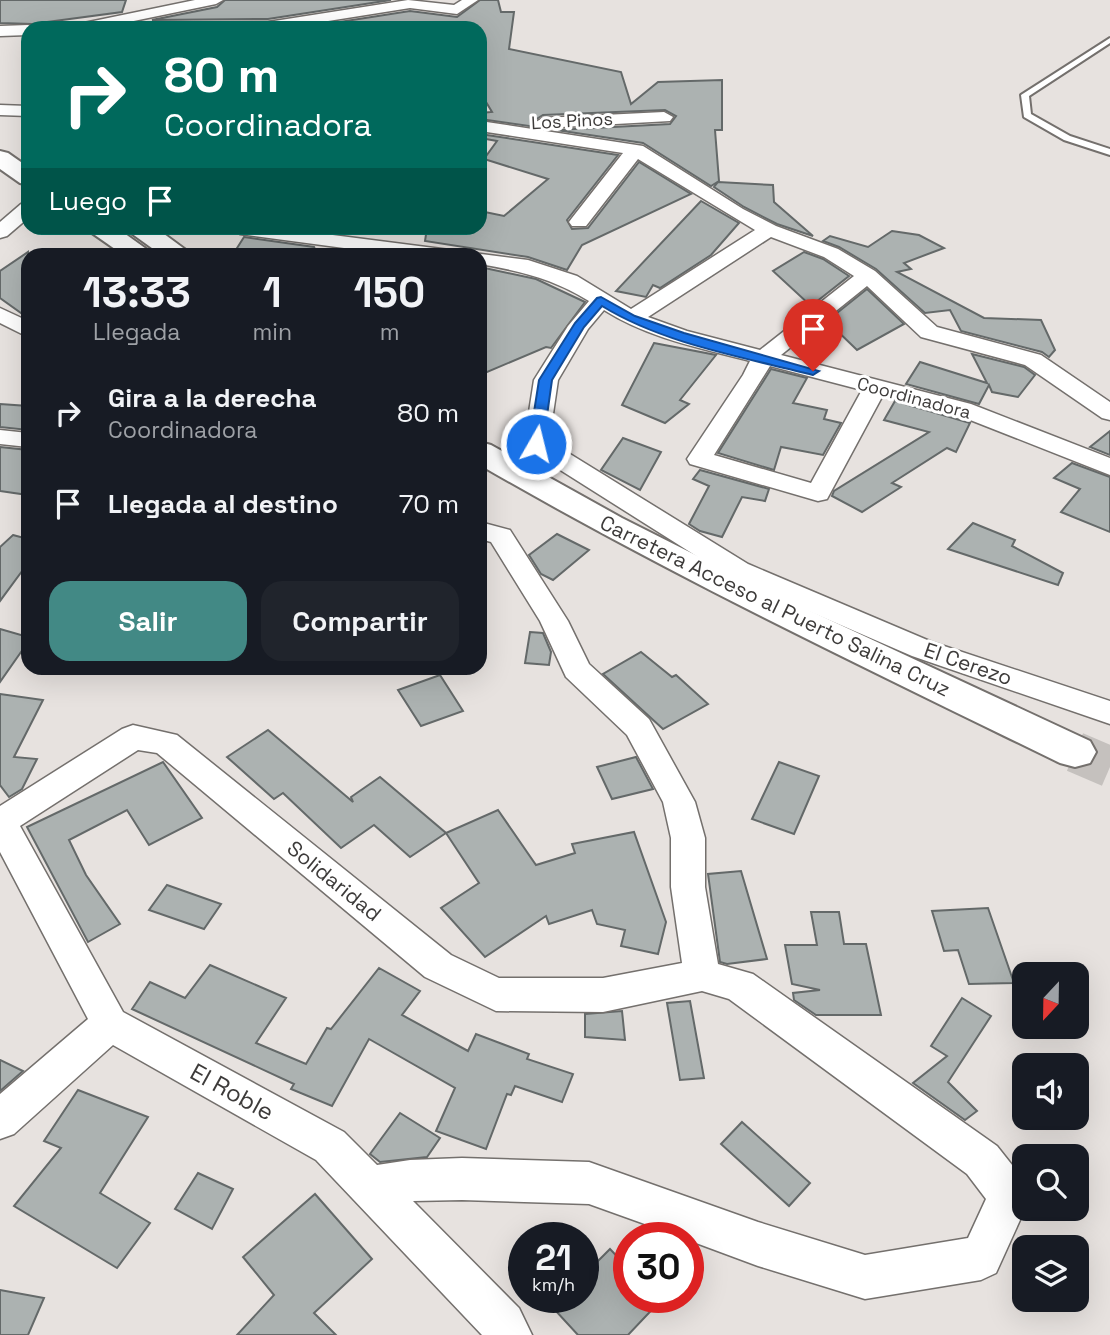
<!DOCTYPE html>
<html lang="es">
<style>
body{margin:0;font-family:"Space Grotesk",sans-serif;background:#20242c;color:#f1f3f6;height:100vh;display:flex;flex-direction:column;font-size:26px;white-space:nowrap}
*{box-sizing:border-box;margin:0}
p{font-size:23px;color:#9ea1a6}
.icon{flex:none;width:38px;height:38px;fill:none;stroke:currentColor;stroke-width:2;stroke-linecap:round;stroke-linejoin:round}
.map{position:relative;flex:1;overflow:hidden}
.panel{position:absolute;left:21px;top:248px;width:466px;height:427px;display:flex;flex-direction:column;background:#171b24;border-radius:21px;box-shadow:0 7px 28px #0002}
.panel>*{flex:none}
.top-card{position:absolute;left:21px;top:21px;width:466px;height:214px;border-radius:21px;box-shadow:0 7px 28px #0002;background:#00695c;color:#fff;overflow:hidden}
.needle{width:46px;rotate:202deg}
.tools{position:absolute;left:1012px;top:962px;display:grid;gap:14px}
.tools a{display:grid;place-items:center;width:77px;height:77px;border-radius:14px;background:#171b24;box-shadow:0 7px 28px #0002;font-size:35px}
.speed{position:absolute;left:508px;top:1222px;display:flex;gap:14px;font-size:35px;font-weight:700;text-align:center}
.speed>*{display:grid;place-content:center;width:91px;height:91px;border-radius:50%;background:#171b24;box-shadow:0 7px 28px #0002;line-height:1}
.speed small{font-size:18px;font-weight:400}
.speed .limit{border:10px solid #d22;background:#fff;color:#111}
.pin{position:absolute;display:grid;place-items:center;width:60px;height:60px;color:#fff;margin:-72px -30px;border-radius:50% 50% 50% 0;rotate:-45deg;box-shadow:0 0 7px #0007}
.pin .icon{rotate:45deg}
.me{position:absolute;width:77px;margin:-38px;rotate:8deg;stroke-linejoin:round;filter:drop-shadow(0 0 5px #0008)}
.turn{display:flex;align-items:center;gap:24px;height:147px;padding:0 28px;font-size:32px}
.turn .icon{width:91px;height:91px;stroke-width:2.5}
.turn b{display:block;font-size:49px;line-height:60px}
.then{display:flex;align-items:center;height:66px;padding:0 28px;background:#0003;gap:14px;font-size:26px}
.eta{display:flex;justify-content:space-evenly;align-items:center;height:119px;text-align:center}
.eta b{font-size:42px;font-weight:800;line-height:49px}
.button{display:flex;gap:14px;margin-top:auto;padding:14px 28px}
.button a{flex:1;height:80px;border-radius:21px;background:#428985;color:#fff;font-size:28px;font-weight:800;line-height:80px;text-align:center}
.button a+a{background:#20242c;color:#f1f3f6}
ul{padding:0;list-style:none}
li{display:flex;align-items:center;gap:21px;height:91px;padding:0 28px}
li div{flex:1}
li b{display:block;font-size:26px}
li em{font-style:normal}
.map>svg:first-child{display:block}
.building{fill:#acb2b1;stroke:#646969;stroke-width:2}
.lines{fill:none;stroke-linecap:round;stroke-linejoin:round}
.primary-tunnel{stroke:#c5c1be;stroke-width:41;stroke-dasharray:41 21;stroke-linecap:butt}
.lane-casing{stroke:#74706d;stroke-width:4}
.street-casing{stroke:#74706d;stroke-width:3}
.primary-casing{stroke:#74706d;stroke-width:4}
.lane{fill:#fff;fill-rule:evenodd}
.street{fill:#fff;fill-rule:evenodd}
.primary{fill:#fff;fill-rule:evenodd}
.route{fill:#1a73e8;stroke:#114b97;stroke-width:2}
.labels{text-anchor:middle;stroke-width:6;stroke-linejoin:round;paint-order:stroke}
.far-street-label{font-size:18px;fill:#3d3b3a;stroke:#fff}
.street-label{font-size:21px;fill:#3d3b3a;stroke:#fff}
.near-street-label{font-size:24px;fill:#3d3b3a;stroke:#fff}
</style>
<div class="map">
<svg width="1110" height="1335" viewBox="0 0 1110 1335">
<rect width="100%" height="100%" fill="#e7e2df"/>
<!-- building -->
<g class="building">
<polygon points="0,0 126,0 122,12 32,24 0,23"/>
<polygon points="225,0 391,0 268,19 152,20 217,7"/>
<polygon points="480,0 498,0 501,12 514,12 509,49 621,72 631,104 658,82 722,80 722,130 715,130 719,181 711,186 643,143 556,130 670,124 676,116 665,110 543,115 532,122 536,127 480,119 480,113 492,112 480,92 480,28 475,28 474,25 301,28 410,11 457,17"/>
<polygon points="480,134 618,155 567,220 572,229 588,228 639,162 691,194 582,245 567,270 528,257 425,241 427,228 480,228 480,211 504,216 548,179 484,159 497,141 480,138"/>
<polygon points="718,182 773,185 774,202 813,236 777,224 744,207 714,187"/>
<polygon points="701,201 739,223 711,255 660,288 653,285 646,297 616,291"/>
<polygon points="892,231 919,235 944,248 904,263 911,269 897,272 984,318 1041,320 1055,350 1049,357 1042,352 961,331 950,310 925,313 876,269 839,247 823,241 830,236 868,247"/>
<polygon points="244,237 314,247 318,256 232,256"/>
<polygon points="28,252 28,318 0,298 0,271"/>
<polygon points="804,252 823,259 849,276 811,306 773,271"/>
<polygon points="480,267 536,279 585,302 551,348 546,347 480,375"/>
<polygon points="867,289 904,324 857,350 827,321"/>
<polygon points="654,343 716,355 680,400 689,404 665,423 622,405"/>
<polygon points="972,354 1024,367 1035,375 1018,397 992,392 989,385 979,404 906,384 920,362 987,383"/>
<polygon points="771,369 807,378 793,403 827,410 824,419 841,423 823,455 781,447 774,470 718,453"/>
<polygon points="895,401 970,423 956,452 947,448 892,483 901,487 862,512 832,496 834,491 929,432 884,420"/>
<polygon points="0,404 28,406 28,430 0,427"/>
<polygon points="1110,431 1110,455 1090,447"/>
<polygon points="623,438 661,452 640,490 601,470"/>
<polygon points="0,447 28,450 28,495 0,491"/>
<polygon points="1072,463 1110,477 1110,532 1061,512 1080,489 1054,478"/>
<polygon points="700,470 769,489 765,501 742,497 722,537 700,531 689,524 709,486 693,479"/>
<polygon points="973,523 1015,540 1012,546 1063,573 1058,585 948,549"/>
<polygon points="557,534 589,550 553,580 541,574 529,555"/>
<polygon points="13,535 28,539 28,563 0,601 0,547"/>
<polygon points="0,629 28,637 28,642 0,682"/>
<polygon points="530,632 543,633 551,652 549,665 525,663"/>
<polygon points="641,652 672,677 676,675 708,704 663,729 603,674"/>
<polygon points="440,675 463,711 421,726 398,690"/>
<polygon points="0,694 43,700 14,757 37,759 22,789 9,797 0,785"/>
<polygon points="268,730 353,802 351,797 380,777 446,833 410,857 374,825 341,848 283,793 274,799 227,757"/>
<polygon points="636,757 653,789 612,799 597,767"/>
<polygon points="163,762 202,818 149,845 127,810 69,840 86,875 120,924 88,942 27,827"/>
<polygon points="779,762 819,776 794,834 752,819"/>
<polygon points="498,810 536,865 575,853 572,844 634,832 666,922 658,954 621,946 625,930 597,924 592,910 549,924 546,916 485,957 441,908 479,883 446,833"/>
<polygon points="741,871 767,959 727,964 720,962 708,874"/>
<polygon points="167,885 221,904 204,929 149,910"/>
<polygon points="988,908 1014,983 969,984 958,950 944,951 932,911"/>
<polygon points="811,912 839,912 844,944 866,944 881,1015 816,1015 794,1000 793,993 820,990 792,984 785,945 817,945"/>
<polygon points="210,965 286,998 256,1043 306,1064 327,1028 331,1029 379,968 420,991 402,1015 468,1051 476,1034 529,1054 527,1059 573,1074 562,1102 515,1086 511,1095 507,1094 486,1149 436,1131 455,1088 369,1039 332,1106 291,1089 294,1084 132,1009 150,982 185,998"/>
<polygon points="962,998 991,1016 948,1082 977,1111 965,1120 913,1083 947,1056 931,1046"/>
<polygon points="690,1001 704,1078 680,1080 667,1003"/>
<polygon points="622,1011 625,1040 585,1037 585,1014"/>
<polygon points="0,1060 23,1071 0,1091"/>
<polygon points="78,1090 148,1117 100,1193 150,1223 117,1268 14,1206 61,1148 44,1141"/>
<polygon points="400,1113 440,1138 427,1157 380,1162 370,1154"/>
<polygon points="742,1122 810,1183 789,1206 721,1144"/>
<polygon points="198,1173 233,1189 212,1229 175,1209"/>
<polygon points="315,1194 372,1259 314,1313 336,1335 237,1335 274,1295 243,1257"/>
<polygon points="610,1249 628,1268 628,1297 664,1297 628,1335 578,1335 543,1297 583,1297 583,1276"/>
<polygon points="0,1290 44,1298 28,1335 0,1335"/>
</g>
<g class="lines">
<!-- primary-tunnel -->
<polyline class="primary-tunnel" points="1075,752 1110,767"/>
<!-- lane casing -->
<g class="lane-casing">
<polygon id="lane" points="1110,38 1110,43 1029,96 1031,114 1070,136 1110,149 1110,155 1064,140 1024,117 1021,95"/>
</g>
<!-- street casing -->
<g class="street-casing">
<g id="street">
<polygon points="195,0 223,0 216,4 124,23 268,22 408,0 454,5 462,0 478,0 457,14 410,8 284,28 72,28 79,24"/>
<polygon points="28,25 34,28 28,28 28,35 0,36 0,26"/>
<polygon points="0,105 28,106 28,116 0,115"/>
<polygon points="664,112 673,117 670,121 543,128 534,123 543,118"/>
<path d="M 480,121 L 643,146 L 743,209 L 776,226 L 838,249 L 875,271 L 937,327 L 1041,355 L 1110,402 L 1110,420 L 1102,418 L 1025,365 L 921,337 L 867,286 L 781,355 L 971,404 L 1110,458 L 1110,475 L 955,414 L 883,395 L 827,499 L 818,501 L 690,464 L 687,459 L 743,375 L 750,361 C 700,348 648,338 604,310 L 588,329 L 558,380 L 549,441 L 748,564 L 932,642 L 1110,701 L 1110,724 L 912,656 L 728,576 L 527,449 L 524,444 L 534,380 L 568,326 L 589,301 C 554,279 520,271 480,264 L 480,256 L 404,256 L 240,234 L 230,228 L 278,228 L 528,260 L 577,276 L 631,309 L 755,230 L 638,159 L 586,226 L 572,226 L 569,222 L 572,218 L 623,153 L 480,131 ZM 771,237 L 824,257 L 854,276 L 760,350 L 687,331 L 648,317 ZM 770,366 L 862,390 L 811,483 L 714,455 Z"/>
<polygon points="28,202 28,218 7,236 0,238 0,222 21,204"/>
<polygon points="0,308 28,321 28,337 0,323"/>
<polygon points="0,430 28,433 28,447 0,444"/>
<path d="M 480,522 L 510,530 L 568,621 L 589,664 L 649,719 L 695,802 L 705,838 L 705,887 L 718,964 L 753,974 L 997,1146 L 1024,1180 L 1025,1209 L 996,1273 L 981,1280 L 865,1299 L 758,1266 L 688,1240 L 688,1237 L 681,1237 L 589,1204 L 462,1200 L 413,1201 L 519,1308 L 532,1335 L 482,1335 L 316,1160 L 113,1045 L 14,1134 L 0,1139 L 0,1094 L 88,1019 L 0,852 L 0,806 L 122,729 L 133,725 L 177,735 L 451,955 L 499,978 L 603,978 L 682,963 L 671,887 L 671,838 L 663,802 L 627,735 L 566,677 L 540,621 L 491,542 L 480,539 ZM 138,750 L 157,753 L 425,977 L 496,1011 L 603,1012 L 702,991 L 729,999 L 967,1174 L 986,1199 L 968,1238 L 865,1255 L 758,1222 L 589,1162 L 462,1158 L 410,1160 L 377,1165 L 344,1132 L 123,1012 L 20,826 Z"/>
</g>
</g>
<!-- primary casing -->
<g class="primary-casing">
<g id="primary">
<polygon points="0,151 8,153 28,167 28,185 20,183 0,169"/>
<polygon points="89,228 117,228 156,256 125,256 92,233"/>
<polygon points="128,228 156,228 194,256 163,256 131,233"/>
<path d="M 480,442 L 491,445 L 622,518 L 763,589 L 1090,741 L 1096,752 L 1090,763 L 1075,767 L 1060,763 C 863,667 670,575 480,465 Z"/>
</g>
</g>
<!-- lane -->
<use href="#lane" class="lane"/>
<!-- street -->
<use href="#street" class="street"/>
<!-- primary -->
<use href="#primary" class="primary"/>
</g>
<!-- route -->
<path class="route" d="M 601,297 L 635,316 L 684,333 L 819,371 L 813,375 C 743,357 664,344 602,306 L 584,327 L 552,380 L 543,444 L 536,448 L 531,447 L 529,444 L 539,380 L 575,323 L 597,298 Z"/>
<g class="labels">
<!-- far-street labels -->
<g class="far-street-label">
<text transform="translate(572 121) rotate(-3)" y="6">Los Pinos</text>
<text transform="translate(914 398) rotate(15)" y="6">Coordinadora</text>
</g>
<!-- street labels -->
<g class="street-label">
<text transform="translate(775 606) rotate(26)" y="7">Carretera Acceso al Puerto Salina Cruz</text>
<text transform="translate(968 664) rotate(19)" y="7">El Cerezo</text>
<text transform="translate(334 881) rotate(39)" y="7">Solidaridad</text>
</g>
<!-- near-street labels -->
<g class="near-street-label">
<text transform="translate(232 1092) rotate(29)" y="8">El Roble</text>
</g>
</g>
</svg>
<div class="tools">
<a><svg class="needle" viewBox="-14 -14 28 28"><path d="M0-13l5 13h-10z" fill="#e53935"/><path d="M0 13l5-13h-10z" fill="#9ea1a6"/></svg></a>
<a><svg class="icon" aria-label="sound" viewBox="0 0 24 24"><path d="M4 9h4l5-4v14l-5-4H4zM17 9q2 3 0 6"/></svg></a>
<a><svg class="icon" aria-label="search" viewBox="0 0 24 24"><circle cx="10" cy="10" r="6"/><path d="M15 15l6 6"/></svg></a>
<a><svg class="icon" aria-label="layers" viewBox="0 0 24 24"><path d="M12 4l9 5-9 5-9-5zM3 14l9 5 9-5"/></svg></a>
</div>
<div class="speed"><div>21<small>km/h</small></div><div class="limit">30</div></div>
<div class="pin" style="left:813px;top:371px;background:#d93025"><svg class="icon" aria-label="arrive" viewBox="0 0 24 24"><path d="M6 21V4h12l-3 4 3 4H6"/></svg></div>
<svg class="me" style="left:536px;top:444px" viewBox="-20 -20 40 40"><circle r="17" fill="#1a73e8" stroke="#fff" stroke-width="3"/><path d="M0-11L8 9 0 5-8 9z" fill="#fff"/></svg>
<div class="top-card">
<div class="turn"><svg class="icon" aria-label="right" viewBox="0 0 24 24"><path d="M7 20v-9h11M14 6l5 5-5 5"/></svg><div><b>80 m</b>Coordinadora</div></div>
<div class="then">Luego<svg class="icon" aria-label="arrive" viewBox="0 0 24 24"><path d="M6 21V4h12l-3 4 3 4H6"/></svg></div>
</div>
<section class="panel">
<div class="eta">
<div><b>13:33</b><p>Llegada</p></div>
<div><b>1</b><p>min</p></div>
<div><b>150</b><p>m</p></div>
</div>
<ul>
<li><svg class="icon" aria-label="right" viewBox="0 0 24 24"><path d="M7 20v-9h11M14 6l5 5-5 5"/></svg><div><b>Gira a la derecha</b><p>Coordinadora</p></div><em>80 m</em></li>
<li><svg class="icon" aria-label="arrive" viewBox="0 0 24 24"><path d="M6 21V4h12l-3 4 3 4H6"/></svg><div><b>Llegada al destino</b></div><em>70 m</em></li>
</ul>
<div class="button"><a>Salir</a><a>Compartir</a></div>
</section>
</div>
